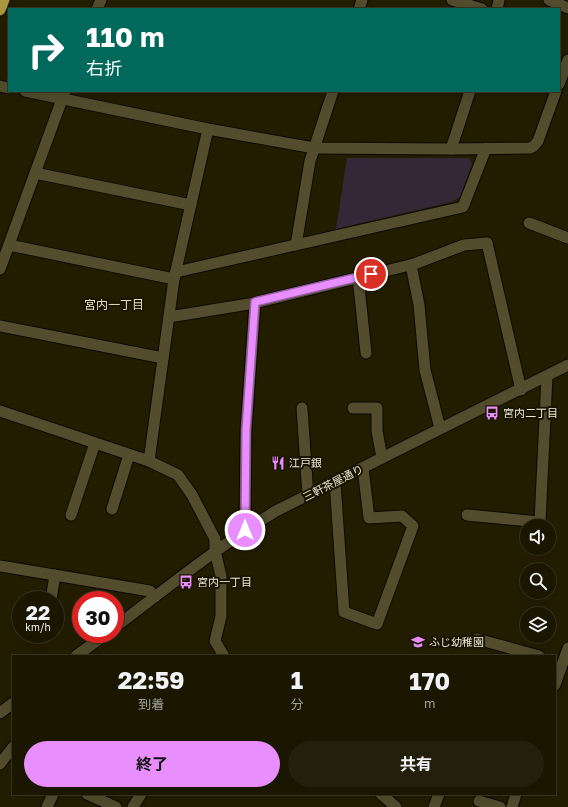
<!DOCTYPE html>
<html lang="ja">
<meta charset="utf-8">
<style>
body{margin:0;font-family:"Golos Text","Noto Sans JP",sans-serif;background:#231f0a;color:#f1f3f6;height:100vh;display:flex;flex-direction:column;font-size:15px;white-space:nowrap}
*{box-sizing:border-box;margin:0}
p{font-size:13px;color:#9f9f99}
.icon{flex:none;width:22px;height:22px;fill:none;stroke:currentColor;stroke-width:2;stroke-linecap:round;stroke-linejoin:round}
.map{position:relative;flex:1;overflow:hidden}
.panel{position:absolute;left:12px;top:655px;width:544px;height:140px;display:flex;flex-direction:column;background:#1a1600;border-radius:0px;box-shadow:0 4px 16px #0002,0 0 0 1px #383522}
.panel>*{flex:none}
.hud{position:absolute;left:8px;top:8px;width:552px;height:84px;border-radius:0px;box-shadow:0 4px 16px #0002,0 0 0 1px #383522;background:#00695c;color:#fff;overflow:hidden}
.controls{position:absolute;left:520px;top:519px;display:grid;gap:8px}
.controls a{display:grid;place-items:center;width:36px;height:36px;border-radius:50%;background:#1a1600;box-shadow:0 4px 16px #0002,0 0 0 1px #383522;font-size:20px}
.speed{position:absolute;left:12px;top:591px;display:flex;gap:8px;font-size:20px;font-weight:700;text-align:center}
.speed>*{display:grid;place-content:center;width:52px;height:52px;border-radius:50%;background:#1a1600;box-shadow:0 4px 16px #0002,0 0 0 1px #383522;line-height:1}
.speed small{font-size:10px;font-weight:400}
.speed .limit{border:6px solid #d22;background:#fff;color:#111}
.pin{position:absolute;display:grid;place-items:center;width:34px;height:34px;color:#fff;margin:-17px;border:2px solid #fff;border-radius:50%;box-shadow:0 1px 4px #0007}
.me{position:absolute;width:44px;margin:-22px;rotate:0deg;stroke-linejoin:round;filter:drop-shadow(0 0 3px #0008)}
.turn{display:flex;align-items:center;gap:14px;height:84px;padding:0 12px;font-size:18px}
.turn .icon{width:52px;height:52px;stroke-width:2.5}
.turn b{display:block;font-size:28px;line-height:34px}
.eta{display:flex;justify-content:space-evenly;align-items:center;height:68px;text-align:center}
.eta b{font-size:24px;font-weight:700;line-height:28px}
.primary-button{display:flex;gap:8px;margin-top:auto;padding:8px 12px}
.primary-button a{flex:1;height:46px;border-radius:24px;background:#e98efe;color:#111;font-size:16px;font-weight:700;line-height:46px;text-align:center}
.primary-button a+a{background:#231f0a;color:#f1f3f6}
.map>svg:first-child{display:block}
.green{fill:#342737}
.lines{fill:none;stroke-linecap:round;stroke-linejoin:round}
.minor-casing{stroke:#0c0700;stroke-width:13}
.tertiary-casing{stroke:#0c0700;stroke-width:13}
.trunk-casing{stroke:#0c0700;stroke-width:13}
.minor{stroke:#534d2e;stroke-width:11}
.tertiary{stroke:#534d2e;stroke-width:11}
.trunk{stroke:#aa983f;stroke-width:11}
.route-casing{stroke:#975ca5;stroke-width:10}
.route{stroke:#e98efe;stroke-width:7}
.labels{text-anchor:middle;stroke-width:4;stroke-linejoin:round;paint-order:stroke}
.poi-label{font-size:11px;fill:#eae6d5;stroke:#1a1400;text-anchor:start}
.street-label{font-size:11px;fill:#eae6d5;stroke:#1a1400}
.neighbourhood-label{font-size:12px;fill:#e4deba;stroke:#1a1400}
</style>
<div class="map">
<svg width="568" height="807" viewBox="0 0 568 807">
<rect width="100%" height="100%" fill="#231d00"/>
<!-- green -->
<polygon class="green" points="347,158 469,158 472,164 460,197 451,202 336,229"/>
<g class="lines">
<!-- minor casing -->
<g class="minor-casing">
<g id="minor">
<polyline points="452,0 482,9"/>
<polyline points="549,0 568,8"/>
<polyline points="97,9 101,0"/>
<polyline points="359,9 362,0"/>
<polyline points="497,9 499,0"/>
<polyline points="451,149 470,91"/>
<polyline points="35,173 191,205"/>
<polyline points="529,223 568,238"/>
<polyline points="9,245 174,279"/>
<polyline points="296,245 310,161 333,91"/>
<polyline points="411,265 419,305 425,370 440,428"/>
<polyline points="0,269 65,91"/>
<polyline points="176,272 463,207 486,148"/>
<polyline points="358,277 366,353"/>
<polyline points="169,317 255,303 414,264 464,245 487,243 521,390"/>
<polyline points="0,326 163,358"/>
<polyline points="302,408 308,496"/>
<polyline points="353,408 377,408 377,431 382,458"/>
<polyline points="0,411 149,461 178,475 192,495 215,539 215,551 221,576 221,616 215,641 224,656"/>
<polyline points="149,461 174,279 208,129"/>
<polyline points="335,482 344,612 377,624 413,526 402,516 369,518 363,468"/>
<polyline points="112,509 129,455"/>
<polyline points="71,515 95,443"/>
<polyline points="467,515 540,522 547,376"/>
<polyline points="245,530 246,430 255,303"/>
<polyline points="0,566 150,591 155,597"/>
<polyline points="51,600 55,575"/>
<path d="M 115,627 C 168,587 219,546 276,511 L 568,365"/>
<polyline points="477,639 539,656"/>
<polyline points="76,656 106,634"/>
<polyline points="555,685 568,648"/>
<polyline points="0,713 13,703"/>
<polyline points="0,764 13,747"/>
<polyline points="87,794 116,807"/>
<polyline points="381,794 396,807"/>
<polyline points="479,801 500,807"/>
<polyline points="47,807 53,794"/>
<polyline points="133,807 141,794"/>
<polyline points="434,807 439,794"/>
<polyline points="512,807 516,794"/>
</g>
</g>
<!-- tertiary casing -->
<g class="tertiary-casing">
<g id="tertiary">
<polyline points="559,84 568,60"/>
<polyline points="0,86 9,88"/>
<polyline points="25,91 208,129 314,148 451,149 530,148 534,146 538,141 556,91"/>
</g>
</g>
<!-- trunk casing -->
<g class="trunk-casing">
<polyline id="trunk" points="0,10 4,0"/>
</g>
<!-- minor -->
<use href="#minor" class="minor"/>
<!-- tertiary -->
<use href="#tertiary" class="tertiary"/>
<!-- trunk -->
<use href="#trunk" class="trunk"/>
</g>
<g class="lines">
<!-- route casing -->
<g class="route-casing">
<polyline id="route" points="245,530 246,430 255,302 371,274"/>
</g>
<!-- route -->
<use href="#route" class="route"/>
</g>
<!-- icons -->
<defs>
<g id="bus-bare" transform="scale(1.08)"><path d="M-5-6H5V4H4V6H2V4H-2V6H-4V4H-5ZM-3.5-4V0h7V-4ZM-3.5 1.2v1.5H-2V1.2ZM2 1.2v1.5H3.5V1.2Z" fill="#e98efe" stroke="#1a1400" stroke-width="2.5" paint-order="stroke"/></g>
<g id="restaurant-bare" transform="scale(1.08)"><path d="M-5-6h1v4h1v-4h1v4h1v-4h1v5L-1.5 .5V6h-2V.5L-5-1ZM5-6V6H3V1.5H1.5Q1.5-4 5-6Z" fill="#e98efe" stroke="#1a1400" stroke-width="2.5" paint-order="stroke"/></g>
<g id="school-bare" transform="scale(1.08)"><path d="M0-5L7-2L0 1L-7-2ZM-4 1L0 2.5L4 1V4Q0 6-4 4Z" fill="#e98efe" stroke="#1a1400" stroke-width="2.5" paint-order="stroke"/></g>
</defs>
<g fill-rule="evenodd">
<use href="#bus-bare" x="492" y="413"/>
<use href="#restaurant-bare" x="278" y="463"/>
<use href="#bus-bare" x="186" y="582"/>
<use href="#school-bare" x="418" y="642"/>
</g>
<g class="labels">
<!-- poi labels -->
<g class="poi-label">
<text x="503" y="417">宮内二丁目</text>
<text x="289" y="467">江戸銀</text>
<text x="197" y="586">宮内一丁目</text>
<text x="429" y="646">ふじ幼稚園</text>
</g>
<!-- street labels -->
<g class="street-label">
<text transform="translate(333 483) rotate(-27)" y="4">三軒茶屋通り</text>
</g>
<!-- neighbourhood labels -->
<g class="neighbourhood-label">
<text x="114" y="309">宮内一丁目</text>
</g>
</g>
</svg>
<div class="controls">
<a><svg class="icon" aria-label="sound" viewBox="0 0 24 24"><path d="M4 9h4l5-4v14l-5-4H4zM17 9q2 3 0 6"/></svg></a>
<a><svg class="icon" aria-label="search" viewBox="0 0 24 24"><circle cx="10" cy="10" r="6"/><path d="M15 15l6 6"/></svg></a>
<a><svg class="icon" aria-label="layers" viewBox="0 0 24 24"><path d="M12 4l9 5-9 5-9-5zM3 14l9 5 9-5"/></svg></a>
</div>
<div class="speed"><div>22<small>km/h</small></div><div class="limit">30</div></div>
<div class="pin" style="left:371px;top:274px;background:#d93025"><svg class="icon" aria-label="arrive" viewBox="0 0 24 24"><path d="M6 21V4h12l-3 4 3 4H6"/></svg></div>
<svg class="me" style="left:245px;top:530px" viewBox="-20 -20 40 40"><circle r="17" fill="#e98efe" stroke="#fff" stroke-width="3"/><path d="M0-11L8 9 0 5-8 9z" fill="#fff"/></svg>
<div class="hud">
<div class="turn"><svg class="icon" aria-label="right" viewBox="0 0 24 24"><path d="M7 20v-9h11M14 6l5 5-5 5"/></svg><div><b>110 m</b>右折</div></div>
</div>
<section class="panel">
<div class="eta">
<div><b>22:59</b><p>到着</p></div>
<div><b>1</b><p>分</p></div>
<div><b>170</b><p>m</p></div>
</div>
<div class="primary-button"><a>終了</a><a>共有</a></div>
</section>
</div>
